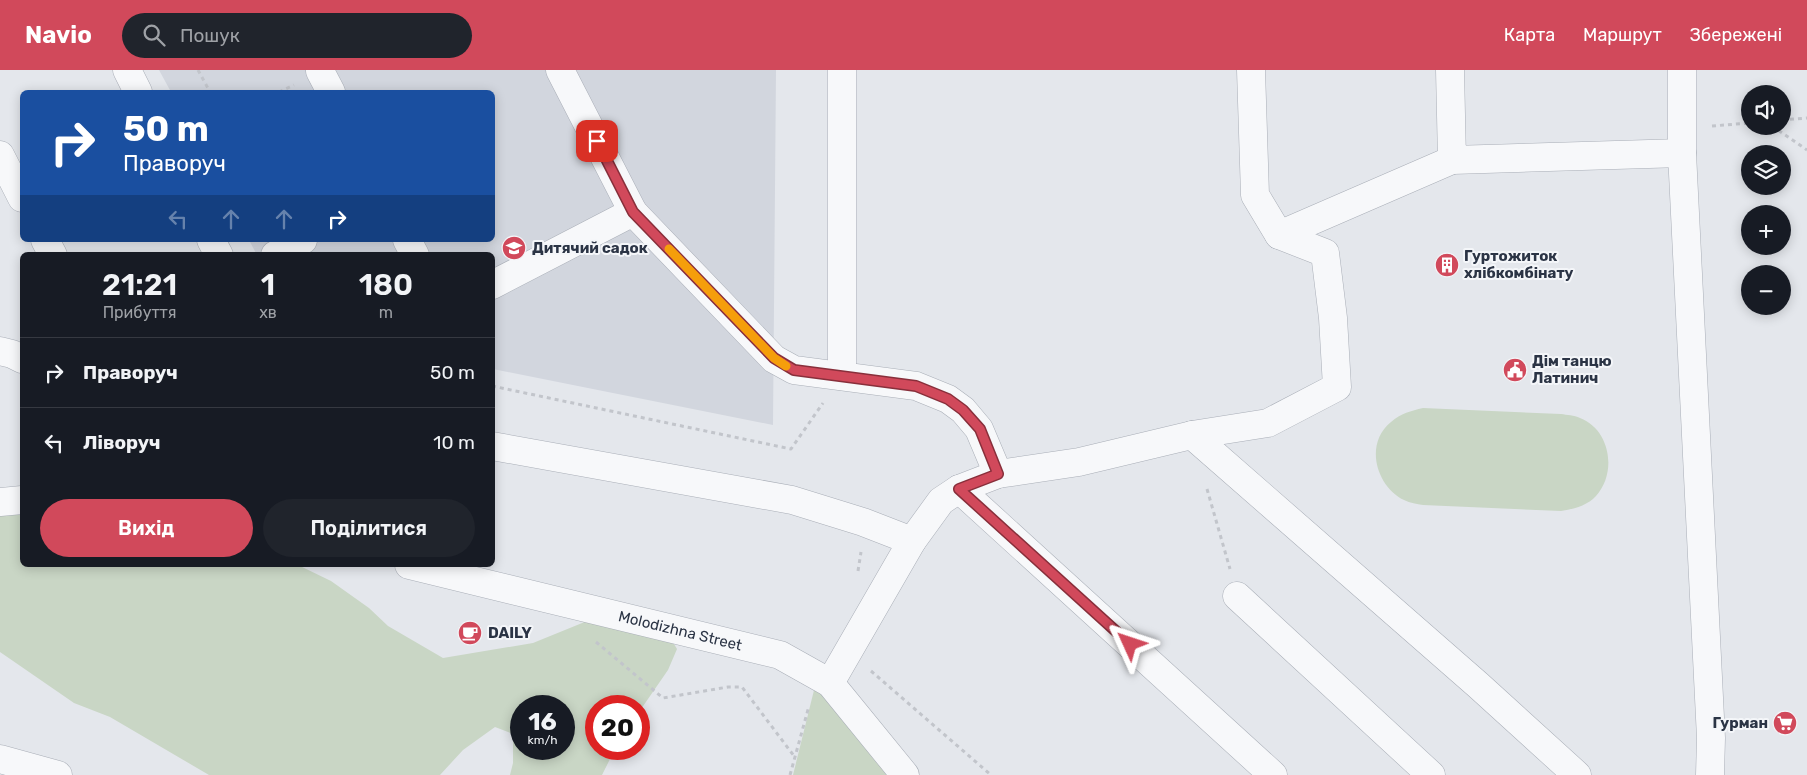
<!DOCTYPE html>
<html lang="uk">
<meta charset="utf-8">
<style>
body{margin:0;font-family:Rubik,sans-serif;background:#20242c;color:#f1f3f6;height:100vh;display:flex;flex-direction:column;font-size:19px;white-space:nowrap}
*{box-sizing:border-box;margin:0}
p{font-size:16px;color:#9ea1a6}
.icon{flex:none;width:28px;height:28px;fill:none;stroke:currentColor;stroke-width:2;stroke-linecap:round;stroke-linejoin:round}
.map{position:relative;flex:1;overflow:hidden}
.side{position:absolute;left:20px;top:182px;width:475px;height:315px;display:flex;flex-direction:column;background:#171b24;border-radius:8px;box-shadow:0 2px 12px #0003}
.side>*{flex:none}
.hud{position:absolute;left:20px;top:20px;width:475px;height:152px;border-radius:8px;box-shadow:0 2px 12px #0003;background:#1a4fa0;color:#fff;overflow:hidden}
.buttons{position:absolute;left:1741px;top:15px;display:grid;gap:10px}
.buttons a{display:grid;place-items:center;width:50px;height:50px;border-radius:50%;background:#171b24;box-shadow:0 2px 12px #0003;font-size:25px}
.speed{position:absolute;left:510px;top:625px;display:flex;gap:10px;font-size:25px;font-weight:700;text-align:center}
.speed>*{display:grid;place-content:center;width:65px;height:65px;border-radius:50%;background:#171b24;box-shadow:0 2px 12px #0003;line-height:1}
.speed small{font-size:12px;font-weight:400}
.speed .limit{border:8px solid #d22;background:#fff;color:#111}
.pin{position:absolute;display:grid;place-items:center;width:42px;height:42px;color:#fff;margin:-21px;border-radius:10px;box-shadow:0 2px 8px #0006}
.me{position:absolute;width:55px;margin:-28px;rotate:312deg;stroke-linejoin:round;filter:drop-shadow(0 0 4px #0008)}
.turn{display:flex;align-items:center;gap:18px;height:105px;padding:0 20px;font-size:22px}
.turn .icon{width:65px;height:65px;stroke-width:2.5}
.turn b{display:block;font-size:35px;line-height:42px}
.lanes{display:flex;align-items:center;height:48px;padding:0 20px;background:#0003;justify-content:center;gap:25px;direction:ltr}
.lanes .off{opacity:.35}
.eta{display:flex;justify-content:space-evenly;align-items:center;height:85px;text-align:center}
.eta b{font-size:30px;font-weight:600;line-height:35px}
.primary-button{display:flex;gap:10px;margin-top:auto;padding:10px 20px}
.primary-button a{flex:1;height:58px;border-radius:30px;background:#d1495b;color:#fff;font-size:20px;font-weight:600;line-height:58px;text-align:center}
.primary-button a+a{background:#20242c;color:#f1f3f6}
ul{padding:0;list-style:none}
li{display:flex;align-items:center;gap:15px;height:70px;padding:0 20px;border-top:1px solid #363941}
li div{flex:1}
li b{display:block;font-size:19px}
li em{font-style:normal}
header{display:flex;align-items:center;gap:30px;box-sizing:border-box;height:70px;padding:0 25px;background:#d1495b;color:#fff}
header strong{font-size:24px}
nav{display:flex;gap:28px;margin-inline-start:auto;font-size:18px}
.search{width:350px;height:45px;background:#20242c;display:flex;align-items:center;gap:12px;box-sizing:border-box;padding:0 18px;border-radius:28px;color:#9ea1a6;font-size:19px}
.map>svg:first-child{display:block}
.built{fill:#d2d6de}
.green{fill:#c9d6c5;fill-rule:evenodd}
.lines{fill:none;stroke-linecap:round;stroke-linejoin:round}
.minor-casing{stroke:#a9aeb7;stroke-width:29}
.path{stroke:#c2c5cb;stroke-width:3;stroke-dasharray:4 4;stroke-linecap:butt}
.minor{stroke:#f7f8fa;stroke-width:28}
.route-casing{stroke:#882f3b;stroke-width:12}
.route{stroke:#d1495b;stroke-width:9}
.slow{stroke:#f59e0b;stroke-width:9}
.labels{text-anchor:middle;stroke-width:4;stroke-linejoin:round;paint-order:stroke}
.poi-label{font-size:15px;font-weight:bold;fill:#2b3445;stroke:#f4f6f9;text-anchor:start}
.street-label{font-size:15px;fill:#2b3445;stroke:#f4f6f9}
</style>
<header>
<strong>Navio</strong>
<div class="search"><svg class="icon" aria-label="search" viewBox="0 0 24 24"><circle cx="10" cy="10" r="6"/><path d="M15 15l6 6"/></svg>Пошук</div>
<nav><a>Карта</a><a>Маршрут</a><a>Збережені</a></nav>
</header>
<div class="map">
<svg width="1807" height="705" viewBox="0 0 1807 705">
<rect width="100%" height="100%" fill="#e4e7ec"/>
<!-- built -->
<polygon class="built" points="159,0 776,0 773,355 493,299 492,185 257,185 249,170 492,170 492,22 171,22"/>
<!-- green -->
<g class="green">
<path d="M 1423,338 L 1561,344 C 1567,345 1574,345 1580,348 C 1611,360 1617,403 1596,426 C 1587,436 1573,439 1561,441 L 1423,435 C 1417,434 1410,433 1404,430 C 1376,416 1364,374 1391,352 C 1401,343 1411,341 1423,338 Z"/>
<path d="M 22,443 L 22,495 L 298,495 L 331,511 L 369,538 L 388,556 L 443,588 L 533,573 L 592,549 L 663,556 L 677,579 L 668,600 L 639,642 L 639,636 L 596,636 L 596,679 L 615,679 L 602,705 L 510,705 L 513,693 L 513,664 L 495,657 L 463,680 L 440,705 L 209,705 L 110,647 L 74,633 L 0,582 L 0,445 ZM 521,636 L 564,636 L 564,679 L 521,679 Z"/>
<polygon points="817,608 900,705 793,705"/>
</g>
<g class="lines">
<!-- minor casing -->
<g class="minor-casing">
<g id="minor">
<polyline points="127,0 138,22"/>
<polyline points="842,0 842,306"/>
<polyline points="1450,0 1452,90 1682,83"/>
<polyline points="1682,0 1682,83 1711,668 1710,705"/>
<polyline points="320,1 331,22"/>
<polyline points="0,85 22,128"/>
<polyline points="633,142 774,289 794,300 916,316 948,329 963,340 979,359 998,404"/>
<polyline points="1279,165 1452,90"/>
<polyline points="45,170 53,185"/>
<polyline points="211,170 219,185"/>
<polyline points="407,170 415,185"/>
<polyline points="275,185 303,170"/>
<polyline points="492,215 633,142 560,0"/>
<polyline points="0,281 12,284 22,289"/>
<polyline points="1192,365 1478,615 1577,705"/>
<polyline points="492,376 792,430 863,452 912,471"/>
<polyline points="959,419 1273,705"/>
<polyline points="0,432 22,430"/>
<path id="s1" d="M 409,495 L 780,585 L 830,613 L 905,705"/>
<polyline points="1237,526 1431,705"/>
<polyline points="830,613 912,471 941,431 959,419 998,404 1079,392 1192,365 1268,353 1337,317 1333,248 1325,183 1279,165 1255,125 1251,0"/>
<polyline points="0,689 58,705"/>
</g>
</g>
<!-- path -->
<g class="path">
<polyline points="198,0 210,22"/>
<polyline points="279,22 294,15"/>
<polyline points="1782,50 1807,48"/>
<polyline points="1712,56 1750,53"/>
<polyline points="1772,56 1807,80"/>
<polyline points="492,316 791,379 823,333"/>
<polyline points="1207,419 1230,499"/>
<polyline points="858,501 861,482"/>
<polyline points="596,572 663,628 728,617 742,617 794,686"/>
<polyline points="871,601 991,705"/>
<polyline points="790,705 809,636"/>
</g>
<!-- minor -->
<use href="#minor" class="minor"/>
</g>
<g class="lines">
<!-- route casing -->
<g class="route-casing">
<polyline id="route" points="597,71 633,142 774,288 794,300 916,316 948,329 963,340 980,359 998,404 959,419 1130,574"/>
</g>
<!-- route -->
<use href="#route" class="route"/>
<!-- slow -->
<polyline class="slow" points="669,179 774,288 786,296"/>
</g>
<!-- icons -->
<defs>
<g id="school-disc" transform="scale(1.25)"><circle r="9.5" fill="#d1495b" stroke="#f4f6f9"/><path d="M0-5L7-2L0 1L-7-2ZM-4 1L0 2.5L4 1V4Q0 6-4 4Z" fill="#fff"/></g>
<g id="building-disc" transform="scale(1.25)"><circle r="9.5" fill="#d1495b" stroke="#f4f6f9"/><path d="M-4-6H4V6H1V3H-1V6H-4ZM-2.5-4.3h1.7v1.8h-1.7ZM.8-4.3h1.7v1.8H.8ZM-2.5-1h1.7V.8h-1.7ZM.8-1h1.7V.8H.8Z" fill="#fff"/></g>
<g id="civic-disc" transform="scale(1.25)"><circle r="9.5" fill="#d1495b" stroke="#f4f6f9"/><path d="M-.6-6.5H3V-4.5H.6V-3L4-1V1h2V6H-6V1h2V-1L-.6-3ZM-1.2 2.5V6h2.4V2.5Z" fill="#fff"/></g>
<g id="cafe-disc" transform="scale(1.25)"><circle r="9.5" fill="#d1495b" stroke="#f4f6f9"/><path d="M-5.5-4.5H6V0H3Q3 3.5 0 3.5H-2.5Q-5.5 3.5-5.5 0ZM3-3.2v2h1.7v-2ZM-6 4.5H4V6H-6Z" fill="#fff"/></g>
<g id="supermarket-disc" transform="scale(1.25)"><circle r="9.5" fill="#d1495b" stroke="#f4f6f9"/><path d="M-6-5.5h2.5l.6 2H6L4.5 2H-2.5L-4.4-4H-6ZM-1.5 3.2a1.3 1.3 0 1 0 .1 0ZM3 3.2a1.3 1.3 0 1 0 .1 0Z" fill="#fff"/></g>
</defs>
<g fill-rule="evenodd">
<use href="#school-disc" x="514" y="178"/>
<use href="#building-disc" x="1447" y="195"/>
<use href="#civic-disc" x="1515" y="300"/>
<use href="#cafe-disc" x="470" y="563"/>
<use href="#supermarket-disc" x="1785" y="653"/>
</g>
<g class="labels">
<!-- poi labels -->
<g class="poi-label">
<text x="532" y="183">Дитячий садок</text>
<text x="1464" y="191">Гуртожиток<tspan x="1464" dy="17">хлібкомбінату</tspan></text>
<text x="1532" y="296">Дім танцю<tspan x="1532" dy="17">Латинич</tspan></text>
<text x="488" y="568">DAILY</text>
<text x="1768" y="658" text-anchor="end">Гурман</text>
</g>
<!-- street labels -->
<g class="street-label">
<text dy="5" stroke="none"><textPath href="#s1" startOffset="279">Molodizhna Street</textPath></text>
</g>
</g>
</svg>
<div class="buttons">
<a><svg class="icon" aria-label="sound" viewBox="0 0 24 24"><path d="M4 9h4l5-4v14l-5-4H4zM17 9q2 3 0 6"/></svg></a>
<a><svg class="icon" aria-label="layers" viewBox="0 0 24 24"><path d="M12 4l9 5-9 5-9-5zM3 14l9 5 9-5"/></svg></a>
<a>+</a>
<a>−</a>
</div>
<div class="speed"><div>16<small>km/h</small></div><div class="limit">20</div></div>
<div class="pin" style="left:597px;top:71px;background:#d93025"><svg class="icon" aria-label="arrive" viewBox="0 0 24 24"><path d="M6 21V4h12l-3 4 3 4H6"/></svg></div>
<svg class="me" style="left:1130px;top:574px" viewBox="-20 -20 40 40"><path d="M0-17L14 15 0 8-14 15z" fill="#d1495b" stroke="#fff" stroke-width="4"/></svg>
<div class="hud">
<div class="turn"><svg class="icon" aria-label="right" viewBox="0 0 24 24"><path d="M7 20v-9h11M14 6l5 5-5 5"/></svg><div><b>50 m</b>Праворуч</div></div>
<div class="lanes"><svg class="icon off" aria-label="left" viewBox="0 0 24 24"><path d="M17 20v-9H6M10 6l-5 5 5 5"/></svg><svg class="icon off" aria-label="ahead" viewBox="0 0 24 24"><path d="M12 20V5M6 11l6-6 6 6"/></svg><svg class="icon off" aria-label="ahead" viewBox="0 0 24 24"><path d="M12 20V5M6 11l6-6 6 6"/></svg><svg class="icon" aria-label="right" viewBox="0 0 24 24"><path d="M7 20v-9h11M14 6l5 5-5 5"/></svg></div>
</div>
<section class="side">
<div class="eta">
<div><b>21:21</b><p>Прибуття</p></div>
<div><b>1</b><p>хв</p></div>
<div><b>180</b><p>m</p></div>
</div>
<ul>
<li><svg class="icon" aria-label="right" viewBox="0 0 24 24"><path d="M7 20v-9h11M14 6l5 5-5 5"/></svg><div><b>Праворуч</b></div><em>50 m</em></li>
<li><svg class="icon" aria-label="left" viewBox="0 0 24 24"><path d="M17 20v-9H6M10 6l-5 5 5 5"/></svg><div><b>Ліворуч</b></div><em>10 m</em></li>
</ul>
<div class="primary-button"><a>Вихід</a><a>Поділитися</a></div>
</section>
</div>
